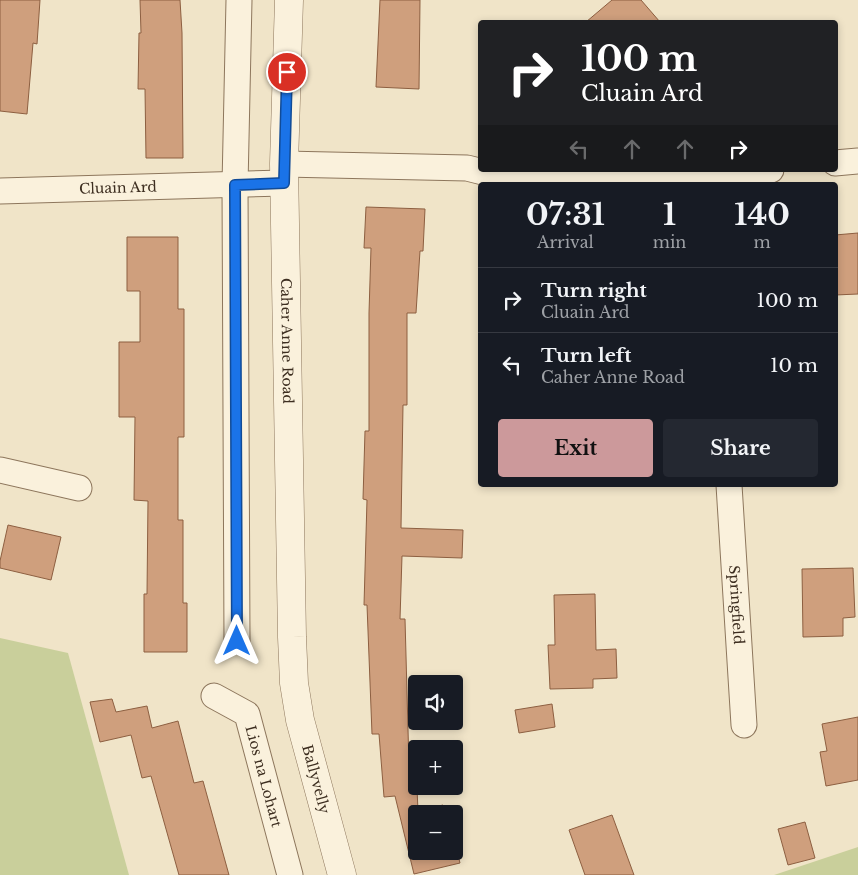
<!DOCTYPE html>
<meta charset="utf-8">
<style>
body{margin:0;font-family:"Libre Baskerville",serif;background:#242831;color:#f1f3f6;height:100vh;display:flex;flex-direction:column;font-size:19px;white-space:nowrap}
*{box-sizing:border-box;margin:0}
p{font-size:16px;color:#9ea1a6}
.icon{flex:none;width:28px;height:28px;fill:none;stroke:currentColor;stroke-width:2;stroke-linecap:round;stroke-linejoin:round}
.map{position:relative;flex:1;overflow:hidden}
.panel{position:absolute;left:478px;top:182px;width:360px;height:305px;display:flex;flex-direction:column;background:#171b24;border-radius:5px;box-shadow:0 2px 8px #0003}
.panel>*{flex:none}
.banner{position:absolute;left:478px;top:20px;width:360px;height:152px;border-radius:5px;box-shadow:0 2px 8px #0003;background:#202124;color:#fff;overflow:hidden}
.tools{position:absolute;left:408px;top:675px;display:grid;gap:10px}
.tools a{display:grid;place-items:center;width:55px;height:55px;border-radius:5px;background:#171b24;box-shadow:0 2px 8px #0003;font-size:25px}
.pin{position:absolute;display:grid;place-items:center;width:42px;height:42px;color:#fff;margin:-21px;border:2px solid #fff;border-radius:50%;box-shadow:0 1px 5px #0007}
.me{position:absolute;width:55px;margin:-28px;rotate:0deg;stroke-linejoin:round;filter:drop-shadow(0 0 4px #0008)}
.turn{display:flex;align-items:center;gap:18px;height:105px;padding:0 20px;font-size:22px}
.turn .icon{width:65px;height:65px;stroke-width:2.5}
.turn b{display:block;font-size:35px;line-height:42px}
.lanes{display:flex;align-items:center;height:48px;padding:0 20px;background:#0003;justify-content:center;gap:25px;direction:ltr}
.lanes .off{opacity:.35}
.eta{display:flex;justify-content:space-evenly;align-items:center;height:85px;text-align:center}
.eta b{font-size:30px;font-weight:800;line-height:35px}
.action{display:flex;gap:10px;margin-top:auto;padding:10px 20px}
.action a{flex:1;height:58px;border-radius:5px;background:#cc999b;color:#111;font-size:20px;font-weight:800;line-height:58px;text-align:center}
.action a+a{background:#242831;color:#f1f3f6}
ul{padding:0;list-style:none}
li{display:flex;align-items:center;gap:15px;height:65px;padding:0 20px;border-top:1px solid #363941}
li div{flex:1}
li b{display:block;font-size:19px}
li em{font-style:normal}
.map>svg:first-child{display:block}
.green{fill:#c9cf9b}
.building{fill:#cf9f7d;stroke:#8d5f41}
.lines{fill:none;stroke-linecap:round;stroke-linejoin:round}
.minor-casing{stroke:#8d765c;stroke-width:27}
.tertiary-casing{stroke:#8d765c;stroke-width:29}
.minor{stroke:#faf1dc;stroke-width:25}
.tertiary{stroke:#faf1dc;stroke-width:28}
.route-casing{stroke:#114b97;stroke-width:12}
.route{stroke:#1a73e8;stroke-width:9}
.labels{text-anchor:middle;stroke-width:4.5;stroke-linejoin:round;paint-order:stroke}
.street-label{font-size:14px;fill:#3d2e20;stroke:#f7eed8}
</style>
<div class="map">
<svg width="858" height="875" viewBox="0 0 858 875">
<rect width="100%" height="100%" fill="#f0e4c8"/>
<!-- green -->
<g class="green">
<polygon points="0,638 68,653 129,875 0,875"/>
<polygon points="858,847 858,875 774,875"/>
</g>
<!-- building -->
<g class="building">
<polygon points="0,0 40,0 37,44 33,43 27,114 0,111"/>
<polygon points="140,0 180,0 182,33 183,158 146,158 145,89 138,89 139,33 141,33"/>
<polygon points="380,0 420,0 419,89 376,87"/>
<polygon points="612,0 641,0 660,22 586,22"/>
<polygon points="366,207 425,209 423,251 420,251 416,313 407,313 407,405 403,405 401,528 463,530 462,558 402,556 400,619 405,619 409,766 416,765 418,811 443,805 447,814 416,814 416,851 454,851 454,840 460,863 414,874 395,796 384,797 379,734 372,734 367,605 364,605 367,500 363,499 365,431 369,431 369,313 371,248 364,248"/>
<polygon points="858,233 858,294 835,295 835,235"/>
<polygon points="127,237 178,237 178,309 184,309 184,437 178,437 178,520 183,520 183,603 187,603 187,652 144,652 144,594 147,594 148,501 134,500 135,417 119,417 119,342 140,342 140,291 127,291"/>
<polygon points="8,525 61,537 51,580 0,568 0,561"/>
<polygon points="853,568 855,617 843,618 843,636 803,637 802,569"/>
<polygon points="595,594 596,650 616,649 617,678 593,679 593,688 550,689 548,645 555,645 554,595"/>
<polygon points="112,699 116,712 147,706 152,728 178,721 194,783 203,781 229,875 179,875 151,776 142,778 131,735 100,742 90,702"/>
<polygon points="552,704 555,727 519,733 515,710"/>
<polygon points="858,717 858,780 826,786 820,752 827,751 822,724"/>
<polygon points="612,815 634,875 585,875 569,830"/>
<polygon points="805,822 815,858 788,865 778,829"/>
</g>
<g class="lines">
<!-- minor casing -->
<g class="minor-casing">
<g id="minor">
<polyline points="835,163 858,161"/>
<polyline points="284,164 467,168 531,184 710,175 771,170"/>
<path id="s1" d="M 0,191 L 284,183"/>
<polyline points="0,470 79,488"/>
<path id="s2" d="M 729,485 L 744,725"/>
<polyline points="237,641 235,185 239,0"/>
<path id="s3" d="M 214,696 L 247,714 L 290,875"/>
</g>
</g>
<!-- tertiary casing -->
<g class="tertiary-casing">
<g id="tertiary">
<path id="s4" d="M 289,0 L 284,164 L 292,637 L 294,683 L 300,720 L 342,875"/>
</g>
</g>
<!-- minor -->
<use href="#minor" class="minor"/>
<!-- tertiary -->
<use href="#tertiary" class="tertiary"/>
</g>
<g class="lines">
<!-- route casing -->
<g class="route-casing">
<polyline id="route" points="237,641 235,185 284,183 287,72"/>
</g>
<!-- route -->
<use href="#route" class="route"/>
</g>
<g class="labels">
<!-- street labels -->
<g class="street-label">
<text dy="5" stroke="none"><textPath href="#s1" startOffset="118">Cluain Ard</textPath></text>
<text dy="5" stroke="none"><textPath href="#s4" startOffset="341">Caher Anne Road</textPath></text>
<text dy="5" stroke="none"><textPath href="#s2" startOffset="120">Springfield</textPath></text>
<text dy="5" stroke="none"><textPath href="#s3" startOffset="102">Lios na Lohart</textPath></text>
<text dy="5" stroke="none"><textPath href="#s4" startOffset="782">Ballyvelly</textPath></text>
</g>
</g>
</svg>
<div class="tools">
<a><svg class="icon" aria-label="sound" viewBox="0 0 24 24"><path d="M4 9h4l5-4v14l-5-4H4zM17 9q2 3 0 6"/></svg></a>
<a>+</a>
<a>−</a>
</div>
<div class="pin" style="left:287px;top:72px;background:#d93025"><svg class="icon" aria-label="arrive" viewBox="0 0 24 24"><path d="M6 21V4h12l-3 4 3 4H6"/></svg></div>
<svg class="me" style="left:237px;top:641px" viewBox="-20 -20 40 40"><path d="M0-17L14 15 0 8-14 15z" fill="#1a73e8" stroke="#fff" stroke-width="4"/></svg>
<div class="banner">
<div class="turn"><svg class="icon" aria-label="right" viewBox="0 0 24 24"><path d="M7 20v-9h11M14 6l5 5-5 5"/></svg><div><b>100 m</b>Cluain Ard</div></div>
<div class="lanes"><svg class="icon off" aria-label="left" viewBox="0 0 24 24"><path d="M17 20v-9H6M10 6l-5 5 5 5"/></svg><svg class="icon off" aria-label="ahead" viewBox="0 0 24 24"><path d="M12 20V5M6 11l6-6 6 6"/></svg><svg class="icon off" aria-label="ahead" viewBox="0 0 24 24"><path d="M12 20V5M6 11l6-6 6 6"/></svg><svg class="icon" aria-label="right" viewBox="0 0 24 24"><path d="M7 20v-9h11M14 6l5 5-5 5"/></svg></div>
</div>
<section class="panel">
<div class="eta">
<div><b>07:31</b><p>Arrival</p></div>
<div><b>1</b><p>min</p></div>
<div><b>140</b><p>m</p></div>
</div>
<ul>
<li><svg class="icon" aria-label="right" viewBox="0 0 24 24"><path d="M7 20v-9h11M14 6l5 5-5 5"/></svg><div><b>Turn right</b><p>Cluain Ard</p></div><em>100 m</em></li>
<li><svg class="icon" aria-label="left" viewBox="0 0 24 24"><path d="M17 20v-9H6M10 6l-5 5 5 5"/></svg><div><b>Turn left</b><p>Caher Anne Road</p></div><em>10 m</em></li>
</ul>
<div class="action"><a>Exit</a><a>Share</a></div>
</section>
</div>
